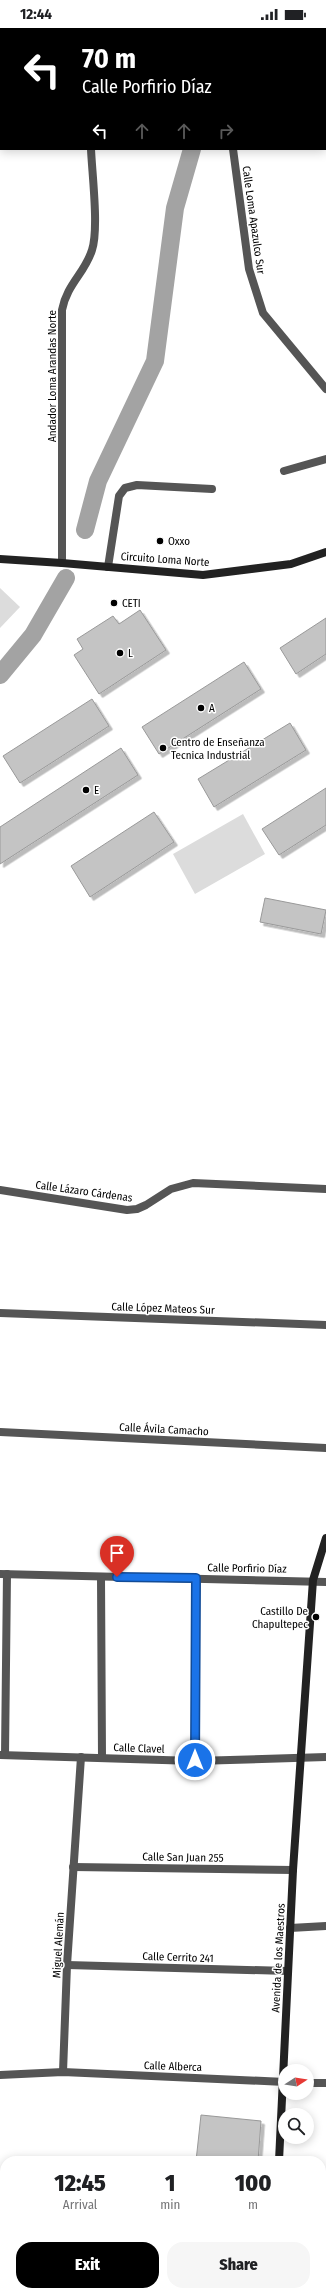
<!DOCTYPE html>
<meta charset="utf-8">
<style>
body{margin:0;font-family:"Fira Sans Condensed",sans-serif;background:#f6f6f6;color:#202124;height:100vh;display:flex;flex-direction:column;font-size:15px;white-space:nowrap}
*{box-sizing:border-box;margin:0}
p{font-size:13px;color:#757577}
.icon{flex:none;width:22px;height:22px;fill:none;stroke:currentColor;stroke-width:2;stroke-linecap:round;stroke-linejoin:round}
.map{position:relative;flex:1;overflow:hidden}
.drawer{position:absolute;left:0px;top:2128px;width:326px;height:140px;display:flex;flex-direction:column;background:#fff;border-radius:16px 16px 0 0;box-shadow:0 2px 10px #0003}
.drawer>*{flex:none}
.hud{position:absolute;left:0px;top:0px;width:326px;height:122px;box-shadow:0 2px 10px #0003;background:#000;color:#fff;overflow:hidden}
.needle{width:26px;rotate:78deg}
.controls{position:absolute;left:278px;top:2036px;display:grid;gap:8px}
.controls a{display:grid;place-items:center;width:36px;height:36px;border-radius:50%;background:#fff;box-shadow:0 2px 10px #0003;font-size:20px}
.pin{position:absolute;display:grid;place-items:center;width:34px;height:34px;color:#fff;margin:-41px -17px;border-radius:50% 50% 50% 0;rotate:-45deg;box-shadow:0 0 4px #0007}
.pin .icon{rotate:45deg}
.me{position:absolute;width:44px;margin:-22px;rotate:0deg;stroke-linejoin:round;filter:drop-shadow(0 0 3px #0008)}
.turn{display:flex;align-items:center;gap:14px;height:84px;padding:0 16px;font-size:18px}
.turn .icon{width:52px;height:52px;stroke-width:2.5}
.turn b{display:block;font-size:28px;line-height:34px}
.lanes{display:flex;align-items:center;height:38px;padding:0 16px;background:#0003;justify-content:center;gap:20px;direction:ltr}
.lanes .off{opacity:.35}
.eta{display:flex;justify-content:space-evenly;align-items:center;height:68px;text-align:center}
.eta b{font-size:24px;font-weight:800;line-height:28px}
.primary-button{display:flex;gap:8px;margin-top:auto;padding:8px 16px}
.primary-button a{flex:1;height:46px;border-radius:16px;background:#000;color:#fff;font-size:16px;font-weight:800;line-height:46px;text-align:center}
.primary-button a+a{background:#f6f6f6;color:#202124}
.status{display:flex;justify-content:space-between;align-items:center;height:28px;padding:0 20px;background:#fff;direction:ltr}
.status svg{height:11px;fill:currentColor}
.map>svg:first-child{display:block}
.green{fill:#dcdcdc}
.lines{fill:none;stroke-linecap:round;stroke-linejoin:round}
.canal{stroke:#a3a3a3;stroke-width:18}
.building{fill:#c4c4c4;stroke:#999;filter:url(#shadow)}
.street{stroke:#555;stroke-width:8}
.secondary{stroke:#222;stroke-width:8}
.route-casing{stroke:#114b97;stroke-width:10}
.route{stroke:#1a73e8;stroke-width:7}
.poi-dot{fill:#000;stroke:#fff;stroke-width:1.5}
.labels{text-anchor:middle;stroke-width:3;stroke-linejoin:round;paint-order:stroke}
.street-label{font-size:11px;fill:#000;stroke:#fff}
.poi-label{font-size:11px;fill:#000;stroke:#fff;text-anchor:start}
</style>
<div class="status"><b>12:44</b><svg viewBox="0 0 49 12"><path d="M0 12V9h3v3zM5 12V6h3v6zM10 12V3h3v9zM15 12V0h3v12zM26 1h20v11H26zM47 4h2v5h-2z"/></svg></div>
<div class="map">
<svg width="326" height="2268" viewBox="0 0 326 2268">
<defs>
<filter id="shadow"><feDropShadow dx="3.5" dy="3.5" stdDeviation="0" flood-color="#0004"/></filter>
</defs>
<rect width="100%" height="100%" fill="#fff"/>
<!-- green -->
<g class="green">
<polygon points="0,560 20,579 0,600"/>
<polygon points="243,786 265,826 195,866 173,826"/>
</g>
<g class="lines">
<!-- canal -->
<g class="canal">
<polyline points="183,0 183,1"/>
<polyline points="85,502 98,453 155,333 175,180 192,121"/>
<polyline points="0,647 33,607 66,550"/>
</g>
</g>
<!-- building -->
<g class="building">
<polygon points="140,582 166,622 99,666 74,627 83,621 77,611 113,588 119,596"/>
<polygon points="326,590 326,626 296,646 280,620"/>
<polygon points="244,634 261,661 159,726 142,699"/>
<polygon points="92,671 109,698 20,755 3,728"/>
<polygon points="290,695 306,722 214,779 198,751"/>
<polygon points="121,720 138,747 0,836 0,799"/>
<polygon points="326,760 326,797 279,827 262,801"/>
<polygon points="154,784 174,814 90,869 71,838"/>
<polygon points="265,870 326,882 321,906 260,894"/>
<polygon points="201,2087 261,2093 258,2133 196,2133"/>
</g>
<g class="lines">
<!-- street -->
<g class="street">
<polyline points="217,0 217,1"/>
<polyline points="233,121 249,241 263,285 326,361"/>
<polyline points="284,443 326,431"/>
<path d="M 62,535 L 62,282 C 67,256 85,245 92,222 C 99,201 92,145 91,121"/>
<polyline points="108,539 119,468 125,460 137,457 212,461"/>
<polyline points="0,1162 127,1182 137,1181 146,1177 171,1161 193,1155 326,1161"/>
<polyline points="0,1285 326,1297"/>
<polyline points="0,1404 326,1420"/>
<polyline points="0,1546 326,1554"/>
<polyline points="101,1549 102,1730"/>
<polyline points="0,1727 195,1733 326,1729"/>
<polyline points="5,1727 7,1546"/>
<polyline points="195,1733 196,1550"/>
<polyline points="73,1839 293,1842"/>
<polyline points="290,1900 326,1898"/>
<polyline points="67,1937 288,1943"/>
<polyline points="63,2044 67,1937 81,1729"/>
<polyline points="0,2047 63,2044 285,2054"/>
<polyline points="307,2055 326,2055"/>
<polyline points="321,2209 326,2209"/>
</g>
<!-- secondary -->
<g class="secondary">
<polyline points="0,531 62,535 203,547 291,536 326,524"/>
<polyline points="279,2133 293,1842 313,1552 326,1510"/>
<polyline points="272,2268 272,2263"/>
</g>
</g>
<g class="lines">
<!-- route casing -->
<g class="route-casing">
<polyline id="route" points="117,1549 196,1550 195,1732"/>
</g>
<!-- route -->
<use href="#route" class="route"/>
</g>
<!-- markers -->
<g class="poi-dot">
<circle cx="160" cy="513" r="4"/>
<circle cx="114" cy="575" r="4"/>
<circle cx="120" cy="625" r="4"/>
<circle cx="201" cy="680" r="4"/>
<circle cx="163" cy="720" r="4"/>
<circle cx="86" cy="762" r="4"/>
<circle cx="316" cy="1589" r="4"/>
</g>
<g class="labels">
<!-- street labels -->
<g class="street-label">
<text transform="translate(254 192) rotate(82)" y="4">Calle Loma Apazulco Sur</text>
<text transform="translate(52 348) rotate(-90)" y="4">Andador Loma Arandas Norte</text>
<text transform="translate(165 531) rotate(4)" y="4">Circuito Loma Norte</text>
<text transform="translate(84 1163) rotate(8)" y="4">Calle Lázaro Cárdenas</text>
<text transform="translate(163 1280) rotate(2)" y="4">Calle López Mateos Sur</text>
<text transform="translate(164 1401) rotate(3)" y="4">Calle Ávila Camacho</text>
<text transform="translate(247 1540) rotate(1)" y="4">Calle Porfirio Díaz</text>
<text transform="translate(139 1720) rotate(2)" y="4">Calle Clavel</text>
<text transform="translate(183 1829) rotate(1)" y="4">Calle San Juan 255</text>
<text transform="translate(58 1917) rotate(-87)" y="4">Miguel Alemán</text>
<text transform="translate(178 1929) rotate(2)" y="4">Calle Cerrito 241</text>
<text transform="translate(278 1930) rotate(-87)" y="4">Avenida de los Maestros</text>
<text transform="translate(173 2038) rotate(2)" y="4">Calle Alberca</text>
</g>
<!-- poi labels -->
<g class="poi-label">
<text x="168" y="517">Oxxo</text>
<text x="122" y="579">CETI</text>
<text x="128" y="629">L</text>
<text x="209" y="684">A</text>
<text x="171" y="718">Centro de Enseñanza<tspan x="171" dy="13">Tecnica Industrial</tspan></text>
<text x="94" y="766">E</text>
<text x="308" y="1587" text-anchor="end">Castillo De<tspan x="308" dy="13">Chapultepec</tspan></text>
</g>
</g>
</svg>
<div class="controls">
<a><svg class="needle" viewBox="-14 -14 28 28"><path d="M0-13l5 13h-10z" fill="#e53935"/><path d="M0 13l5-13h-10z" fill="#757577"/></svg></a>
<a><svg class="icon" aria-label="search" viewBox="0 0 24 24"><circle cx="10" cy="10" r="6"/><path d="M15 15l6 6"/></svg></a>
</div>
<div class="pin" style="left:117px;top:1549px;background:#d93025"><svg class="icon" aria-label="arrive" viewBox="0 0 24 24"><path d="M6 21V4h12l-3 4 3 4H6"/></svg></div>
<svg class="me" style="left:195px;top:1732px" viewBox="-20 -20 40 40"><circle r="17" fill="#1a73e8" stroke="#fff" stroke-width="3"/><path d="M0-11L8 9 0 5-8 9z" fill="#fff"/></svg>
<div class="hud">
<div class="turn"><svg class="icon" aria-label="left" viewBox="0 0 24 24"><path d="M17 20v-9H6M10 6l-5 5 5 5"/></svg><div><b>70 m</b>Calle Porfirio Díaz</div></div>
<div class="lanes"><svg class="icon" aria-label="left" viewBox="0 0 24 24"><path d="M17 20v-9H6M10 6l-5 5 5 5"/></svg><svg class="icon off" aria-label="ahead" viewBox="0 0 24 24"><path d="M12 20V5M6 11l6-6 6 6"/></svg><svg class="icon off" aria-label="ahead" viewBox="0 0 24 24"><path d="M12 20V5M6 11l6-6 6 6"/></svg><svg class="icon off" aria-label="right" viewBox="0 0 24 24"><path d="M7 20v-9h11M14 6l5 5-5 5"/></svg></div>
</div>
<section class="drawer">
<div class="eta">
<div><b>12:45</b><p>Arrival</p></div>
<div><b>1</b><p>min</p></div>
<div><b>100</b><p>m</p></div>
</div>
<div class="primary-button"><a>Exit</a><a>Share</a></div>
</section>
</div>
